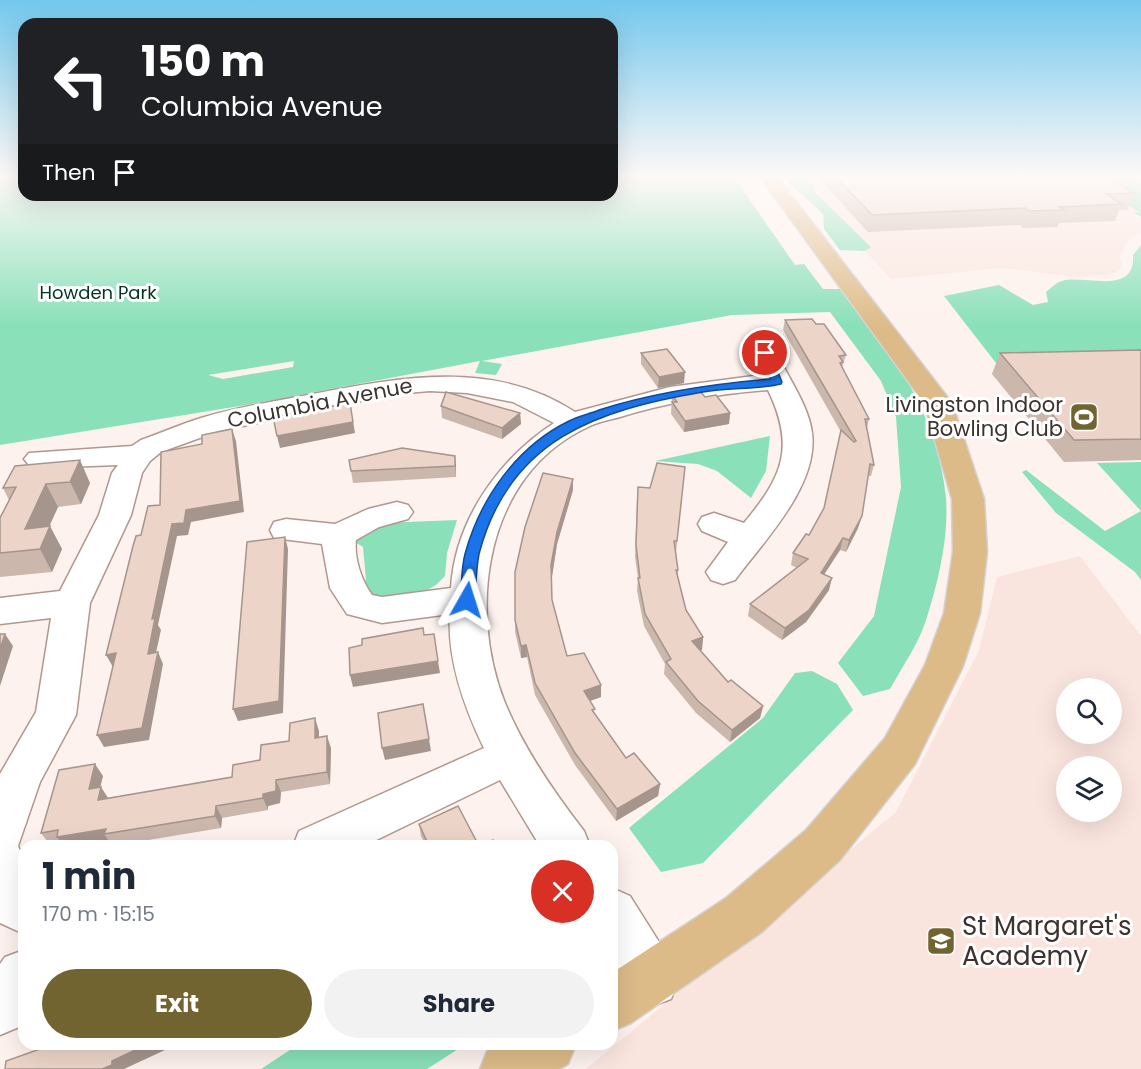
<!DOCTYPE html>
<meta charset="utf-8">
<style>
body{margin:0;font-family:Poppins,sans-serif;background:#f2f2f3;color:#1f2937;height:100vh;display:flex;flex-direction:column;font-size:22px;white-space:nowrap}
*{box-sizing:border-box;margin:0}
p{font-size:20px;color:#747a83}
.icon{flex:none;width:33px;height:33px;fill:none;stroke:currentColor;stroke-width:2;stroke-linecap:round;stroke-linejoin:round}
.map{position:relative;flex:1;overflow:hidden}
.side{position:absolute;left:18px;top:840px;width:600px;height:210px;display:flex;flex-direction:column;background:#fff;border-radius:18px;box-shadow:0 6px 24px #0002}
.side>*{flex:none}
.top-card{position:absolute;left:18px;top:18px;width:600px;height:183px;border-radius:18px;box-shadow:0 6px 24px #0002;background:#202124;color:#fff;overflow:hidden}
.controls{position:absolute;left:1056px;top:678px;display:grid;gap:12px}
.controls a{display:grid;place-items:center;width:66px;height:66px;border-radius:50%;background:#fff;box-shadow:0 6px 24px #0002;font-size:30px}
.pin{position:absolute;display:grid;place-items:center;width:51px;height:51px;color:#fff;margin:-26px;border:3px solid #fff;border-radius:50%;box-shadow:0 2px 6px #0007}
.me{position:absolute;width:66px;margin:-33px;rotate:6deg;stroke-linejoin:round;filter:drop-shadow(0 0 4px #0008)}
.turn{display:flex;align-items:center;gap:21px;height:126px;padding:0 24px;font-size:27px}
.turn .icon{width:78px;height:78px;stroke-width:2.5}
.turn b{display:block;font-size:42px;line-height:51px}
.then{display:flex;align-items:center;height:57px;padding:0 24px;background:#0003;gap:12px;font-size:22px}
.round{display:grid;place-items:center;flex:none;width:63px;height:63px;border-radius:32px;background:#f2f2f3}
.headline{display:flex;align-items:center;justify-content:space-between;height:102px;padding:0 24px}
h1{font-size:36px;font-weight:700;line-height:45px}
.action{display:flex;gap:12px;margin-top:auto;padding:12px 24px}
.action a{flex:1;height:69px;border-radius:36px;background:#726431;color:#fff;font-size:24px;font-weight:700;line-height:69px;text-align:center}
.action a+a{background:#f2f2f3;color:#1f2937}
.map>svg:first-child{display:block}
.built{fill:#fae5de;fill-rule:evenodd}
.green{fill:#89e0b9;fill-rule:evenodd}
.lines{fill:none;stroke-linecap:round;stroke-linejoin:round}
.minor-casing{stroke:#b0988f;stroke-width:3}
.major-casing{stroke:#d4d2d1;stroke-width:3}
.minor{fill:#fff;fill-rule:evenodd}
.major{fill:#ddbb89;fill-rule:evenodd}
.wall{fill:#cbb7ac}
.shaded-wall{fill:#a5958c}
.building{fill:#ecd5c8;stroke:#a5958c;stroke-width:1.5}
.route{fill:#1a73e8;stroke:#114b97;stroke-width:1.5}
.labels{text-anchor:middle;stroke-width:6;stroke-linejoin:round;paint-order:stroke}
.far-park-label{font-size:18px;fill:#033323;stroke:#fff}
.street-label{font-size:21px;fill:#3c322e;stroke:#fff}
.poi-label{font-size:21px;fill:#3c322e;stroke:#fff;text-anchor:end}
.near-poi-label{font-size:26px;fill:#3c322e;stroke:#fff;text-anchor:start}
</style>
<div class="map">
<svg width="1141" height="1069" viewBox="0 0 1141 1069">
<rect width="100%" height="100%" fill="#fdf2ee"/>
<!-- built -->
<g class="built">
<polygon points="807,177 1085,180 1140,213 1132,214 1141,220 1141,233 1130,238 1119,258 1122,264 1119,271 1108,275 1076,277 1001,268 891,279 865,251 871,246 816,193"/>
<path d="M 1080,556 L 1141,636 L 1141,1069 L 586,1069 L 896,812 L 979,650 L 997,577 ZM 1066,688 L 1112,688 L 1112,734 L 1066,734 ZM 1066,766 L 1112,766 L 1112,812 L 1066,812 Z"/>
</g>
<!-- green -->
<g class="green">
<path d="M 0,177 L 24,177 L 24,195 L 612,195 L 612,177 L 734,177 L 795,265 L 804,264 L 823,289 L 841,289 C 892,346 939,420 946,498 C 949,537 938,583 926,620 C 919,643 902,667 890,689 L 863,696 L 838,663 L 874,616 L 901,487 L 896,417 L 881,381 L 830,312 L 732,315 L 482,361 L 502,364 L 496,375 L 475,373 L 480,361 L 246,405 L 0,445 ZM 294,361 L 293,367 L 223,379 L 208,375 Z"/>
<polygon points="783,177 807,177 816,193 871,247 865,251 840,250 824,229 823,214"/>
<polygon points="1038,177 1129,177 1141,182 1141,217 1134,213 1139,212 1086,180"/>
<path d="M 1141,245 L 1141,369 L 1003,372 L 944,296 L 999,285 L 1033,305 L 1048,302 L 1046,292 C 1051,288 1057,282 1062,281 C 1082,274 1136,297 1133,255 Z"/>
<polygon points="770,436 766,471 751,498 717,471 698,464 655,461"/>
<polygon points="1141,462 1141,580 1135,572 1056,513 1022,472 1026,470 1105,531 1141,511 1097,463"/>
<polygon points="457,520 447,553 445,576 436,585 422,593 367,597 360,586 366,580 363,547 355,542 356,536 383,523"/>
<polygon points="812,671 837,684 853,710 703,863 661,872 629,828 763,718 795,673"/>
<polygon points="299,1044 466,1044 427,1069 261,1069"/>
</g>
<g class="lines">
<!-- minor casing -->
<g class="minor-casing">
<g id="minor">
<path d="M 765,346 L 774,348 L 777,353 C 788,378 809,406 812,433 C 819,485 764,541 735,580 L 723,584 L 711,580 L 706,572 L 728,542 L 702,531 L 698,524 L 702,517 L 714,513 L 744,523 C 782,477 796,448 768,390 C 718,394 669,402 620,417 C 609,420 596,422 586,428 C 485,476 467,608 505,703 C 524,749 553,791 584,831 L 590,846 L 540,846 L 500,780 L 364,846 L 293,846 L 299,831 L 484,748 C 464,707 447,660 450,614 L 382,623 L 347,614 L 330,588 L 322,544 L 274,538 L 270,530 L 274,522 L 286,519 L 335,524 L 368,509 L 397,502 L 408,505 L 413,512 L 408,519 L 379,527 L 356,540 C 354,558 361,580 372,595 L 382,597 L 451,588 C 455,520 499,459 554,423 L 513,402 L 467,393 L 430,391 L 394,394 L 219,431 L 161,452 L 150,461 L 142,473 L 131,515 L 90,603 L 76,715 L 40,782 L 18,846 L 24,860 L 24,934 L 0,923 L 0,774 L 36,712 L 51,618 L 0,624 L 0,598 L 60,591 L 99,515 L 112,473 L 118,465 L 39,468 L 29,465 L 24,459 L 29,453 L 132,446 L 141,440 C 161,433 181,424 201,418 C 237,407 276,401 313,394 C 401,377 494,359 575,412 L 670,387 L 761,375 L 753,353 L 756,348 Z"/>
<polygon points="612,888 630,896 671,961 678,980 671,999 652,1006 633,999 612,961"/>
<polygon points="24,950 24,1020 19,1027 0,1035 0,964 5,957"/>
</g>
</g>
<!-- major casing -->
<g class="major-casing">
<g id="major">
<polygon points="760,177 777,177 952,403 984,499 987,552 980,613 963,666 915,764 840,860 762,932 631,1023 612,1031 612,973 726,898 806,830 885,738 925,665 944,613 953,552 952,499 924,403"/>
<polygon points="496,1044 576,1044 568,1064 559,1069 480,1069 488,1049"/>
</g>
</g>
<!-- minor -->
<use href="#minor" class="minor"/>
<!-- major -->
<use href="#major" class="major"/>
</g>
<!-- wall -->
<g class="wall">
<polygon points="819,177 1107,177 1134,193 1127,210 1119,210 1115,221 1059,223 1057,227 1023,228 1020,225 868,232 819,179"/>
<polygon points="785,320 816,324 846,355 842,367 869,419 867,428 874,465 871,476 868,476 862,516 858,528 846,552 840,550 824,575 829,590 806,622 782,640 748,616 750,604 797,568 791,565 793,553 809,535 824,509 841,432 783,330"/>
<polygon points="1141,350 1141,460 1064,462 992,374 1000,353"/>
<polygon points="641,353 684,383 658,388 641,364"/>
<polygon points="672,395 705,397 730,413 729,424 684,432 671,414"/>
<polygon points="441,406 520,413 521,424 502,439 442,418"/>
<polygon points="455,456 456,467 456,477 353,483 351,471"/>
<polygon points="15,466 90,483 81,504 58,507 49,526 62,549 52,572 0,577 0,518 9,500 3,488"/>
<polygon points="685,467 676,553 678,570 678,577 686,610 703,637 702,650 700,650 728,682 763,706 760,718 730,742 696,713 664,674 665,664 644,626 637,591 638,578 635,557 637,498 650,488"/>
<polygon points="573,490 557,544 552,576 552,600 567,656 601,697 590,701 595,714 626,758 660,784 658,796 616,821 575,765 535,695 527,657 521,658 515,632 515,620"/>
<polygon points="319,731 319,738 331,748 330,784 281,792 280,803 268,806 268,810 222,818 221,828 112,846 109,841 83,846 63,846 61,843 50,845 41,833 103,776 100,787 108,798 232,777 260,760 289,741"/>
<polygon points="419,824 479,846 426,846 421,836"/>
</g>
<!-- shaded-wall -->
<g class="shaded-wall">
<polygon points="685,372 684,383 658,388 659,377"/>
<polygon points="350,403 355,433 280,448 277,436"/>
<polygon points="520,413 521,424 502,439 502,428"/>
<polygon points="730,413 729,424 684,432 685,421"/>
<polygon points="232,429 236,441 244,512 191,522 188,535 177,536 158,625 161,630 153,666 148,654 152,619 172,524 186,510"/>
<polygon points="455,456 456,467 456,477 455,466"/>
<polygon points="80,460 90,483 81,504 70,482"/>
<polygon points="573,479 573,490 557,544 552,577 551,565 557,532"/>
<polygon points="46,484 58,507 39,549 25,529"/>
<polygon points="862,516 858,528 846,552 849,540"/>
<polygon points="50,526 62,549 52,572 40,549"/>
<polygon points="285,537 288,549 283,713 238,721 233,709"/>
<polygon points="843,538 840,550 817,585 821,573"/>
<polygon points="832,578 829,590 806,622 782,640 785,628"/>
<polygon points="5,634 13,646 0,686 0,649"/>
<polygon points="703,637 702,650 690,653 692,641"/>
<polygon points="526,645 527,657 521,658 521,646"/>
<polygon points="158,652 163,664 149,740 104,747 97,735"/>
<polygon points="116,653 113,667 106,655"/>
<polygon points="438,661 440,673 353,687 350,675"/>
<polygon points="601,685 601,697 584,703 584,691"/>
<polygon points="423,704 431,751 385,760 382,748"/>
<polygon points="763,706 760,718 730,742 732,730"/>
<polygon points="315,718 319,731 319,750 315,738"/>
<polygon points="327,736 331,748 330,784 327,772"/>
<polygon points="95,764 103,776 97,800 89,789"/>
<polygon points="276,780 281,792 280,803 268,806 268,810 263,798 263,794"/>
<polygon points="660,784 658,796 616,821 617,809"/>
<polygon points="101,787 108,798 98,800"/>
<polygon points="216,806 222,818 221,828 215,816"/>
<polygon points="106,829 104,834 109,841 83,846 63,846 57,837"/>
<polygon points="148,1044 178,1044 124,1069 102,1069 112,1061"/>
</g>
<!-- building -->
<g class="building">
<polygon points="836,177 1107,177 1134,193 1106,194 1122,204 1059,207 1064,210 1029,211 1025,208 872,215"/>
<polygon points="812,319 816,324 824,324 846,355 839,356 843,362 840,363 869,419 865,419 874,465 870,464 862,516 849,540 843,538 821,573 832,578 809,610 785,628 750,604 808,559 793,553 806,534 809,535 824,508 841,430 854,442 856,441 785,320"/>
<polygon points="667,349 685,372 659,377 641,353"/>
<polygon points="1141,350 1141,439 1074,440 1000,353"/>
<polygon points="699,390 705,397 716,395 730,413 685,421 672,402 677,402 672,395"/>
<polygon points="446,392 520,413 502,428 441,406"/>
<polygon points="350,403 353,422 277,436 273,417"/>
<polygon points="232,429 240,501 186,510 184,523 172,524 152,619 155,618 148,654 158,652 142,728 97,735 116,653 106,655 133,546 136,536 141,535 148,506 160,505 161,452 202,444 202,435"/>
<polygon points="402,448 455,456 455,466 351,471 349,460"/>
<polygon points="80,460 70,482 46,484 25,529 50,526 40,549 0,553 0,518 16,487 3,488 15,466"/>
<polygon points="657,463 685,467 677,541 674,541 678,570 676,570 686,610 703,637 692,641 728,682 731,680 763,706 732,730 698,701 666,662 671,659 645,614 638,578 640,578 636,545 638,487 650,488"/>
<polygon points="543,473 573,479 557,532 551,565 552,600 567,656 584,653 601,685 584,691 595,709 592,710 626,758 634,753 660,784 617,809 575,753 535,683 526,645 521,646 515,620 515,572 525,527"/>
<polygon points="285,537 279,701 233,709 247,542"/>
<polygon points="423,628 424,635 434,634 438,661 350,675 349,648 362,645 362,639"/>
<polygon points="0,634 5,634 0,649"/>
<polygon points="423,704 429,739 382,748 378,713"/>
<polygon points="315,718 315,738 327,736 327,772 276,780 276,791 263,794 263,798 216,806 215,816 104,834 106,829 57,837 58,830 41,833 59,770 95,764 89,789 101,787 98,800 232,777 233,765 260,760 261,745 289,741 290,723"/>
<polygon points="458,806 479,846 429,846 419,824"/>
<polygon points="493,840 496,846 480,846"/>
<polygon points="54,1044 148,1044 112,1061 112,1065 102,1069 5,1069 6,1061"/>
</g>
<!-- sky -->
<linearGradient id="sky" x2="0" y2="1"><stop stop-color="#73c8ed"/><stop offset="0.54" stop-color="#fef9f7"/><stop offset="1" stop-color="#fef9f7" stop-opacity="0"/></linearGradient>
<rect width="1141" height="327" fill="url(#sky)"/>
<!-- route -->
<path class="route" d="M 761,351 L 770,353 L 782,382 L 781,384 C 756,390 729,387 703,392 C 597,410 509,439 479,554 C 476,569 476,585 475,600 L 467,605 L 462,604 L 460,600 C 462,585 461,569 465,554 C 480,499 516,447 569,421 C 578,416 590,414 599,410 C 655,392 712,384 770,379 L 760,353 Z"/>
<!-- icons -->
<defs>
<g id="stadium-square" transform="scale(1.5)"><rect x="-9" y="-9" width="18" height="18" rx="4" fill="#726431" stroke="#fff"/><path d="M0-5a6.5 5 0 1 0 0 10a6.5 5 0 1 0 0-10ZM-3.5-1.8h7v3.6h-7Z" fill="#fff"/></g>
<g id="school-square" transform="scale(1.5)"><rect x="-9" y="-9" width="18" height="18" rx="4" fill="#726431" stroke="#fff"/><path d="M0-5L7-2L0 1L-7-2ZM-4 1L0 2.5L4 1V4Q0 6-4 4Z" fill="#fff"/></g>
</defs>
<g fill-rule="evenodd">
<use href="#stadium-square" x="1084" y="417"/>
<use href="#school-square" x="941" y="941"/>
</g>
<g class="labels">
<!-- far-park labels -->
<g class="far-park-label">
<text x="98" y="299">Howden Park</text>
</g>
<!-- street labels -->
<g class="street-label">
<text transform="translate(320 403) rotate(-11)" y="7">Columbia Avenue</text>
</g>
<!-- poi labels -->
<g class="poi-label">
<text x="1063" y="412">Livingston Indoor<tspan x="1063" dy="24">Bowling Club</tspan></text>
</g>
<!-- near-poi labels -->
<g class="near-poi-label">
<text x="962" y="935">St Margaret's<tspan x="962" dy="30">Academy</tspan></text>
</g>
</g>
</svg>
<div class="controls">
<a><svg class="icon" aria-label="search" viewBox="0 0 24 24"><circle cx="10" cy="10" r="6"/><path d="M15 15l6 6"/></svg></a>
<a><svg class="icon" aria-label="layers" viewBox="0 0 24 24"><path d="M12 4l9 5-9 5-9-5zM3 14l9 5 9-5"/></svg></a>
</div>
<div class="pin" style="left:765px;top:353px;background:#d93025"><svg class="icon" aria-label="arrive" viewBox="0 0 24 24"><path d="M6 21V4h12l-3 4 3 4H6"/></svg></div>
<svg class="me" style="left:467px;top:600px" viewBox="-20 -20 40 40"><path d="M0-17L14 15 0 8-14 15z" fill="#1a73e8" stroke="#fff" stroke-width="4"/></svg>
<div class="top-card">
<div class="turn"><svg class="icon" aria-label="left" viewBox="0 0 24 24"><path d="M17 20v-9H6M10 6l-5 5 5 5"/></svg><div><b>150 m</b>Columbia Avenue</div></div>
<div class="then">Then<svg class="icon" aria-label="arrive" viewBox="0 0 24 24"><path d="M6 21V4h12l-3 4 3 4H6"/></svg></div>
</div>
<section class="side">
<div class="headline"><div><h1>1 min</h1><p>170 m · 15:15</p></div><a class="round" style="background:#d93025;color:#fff"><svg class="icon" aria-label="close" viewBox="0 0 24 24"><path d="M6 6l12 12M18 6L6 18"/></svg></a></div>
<div class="action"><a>Exit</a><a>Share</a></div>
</section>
</div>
